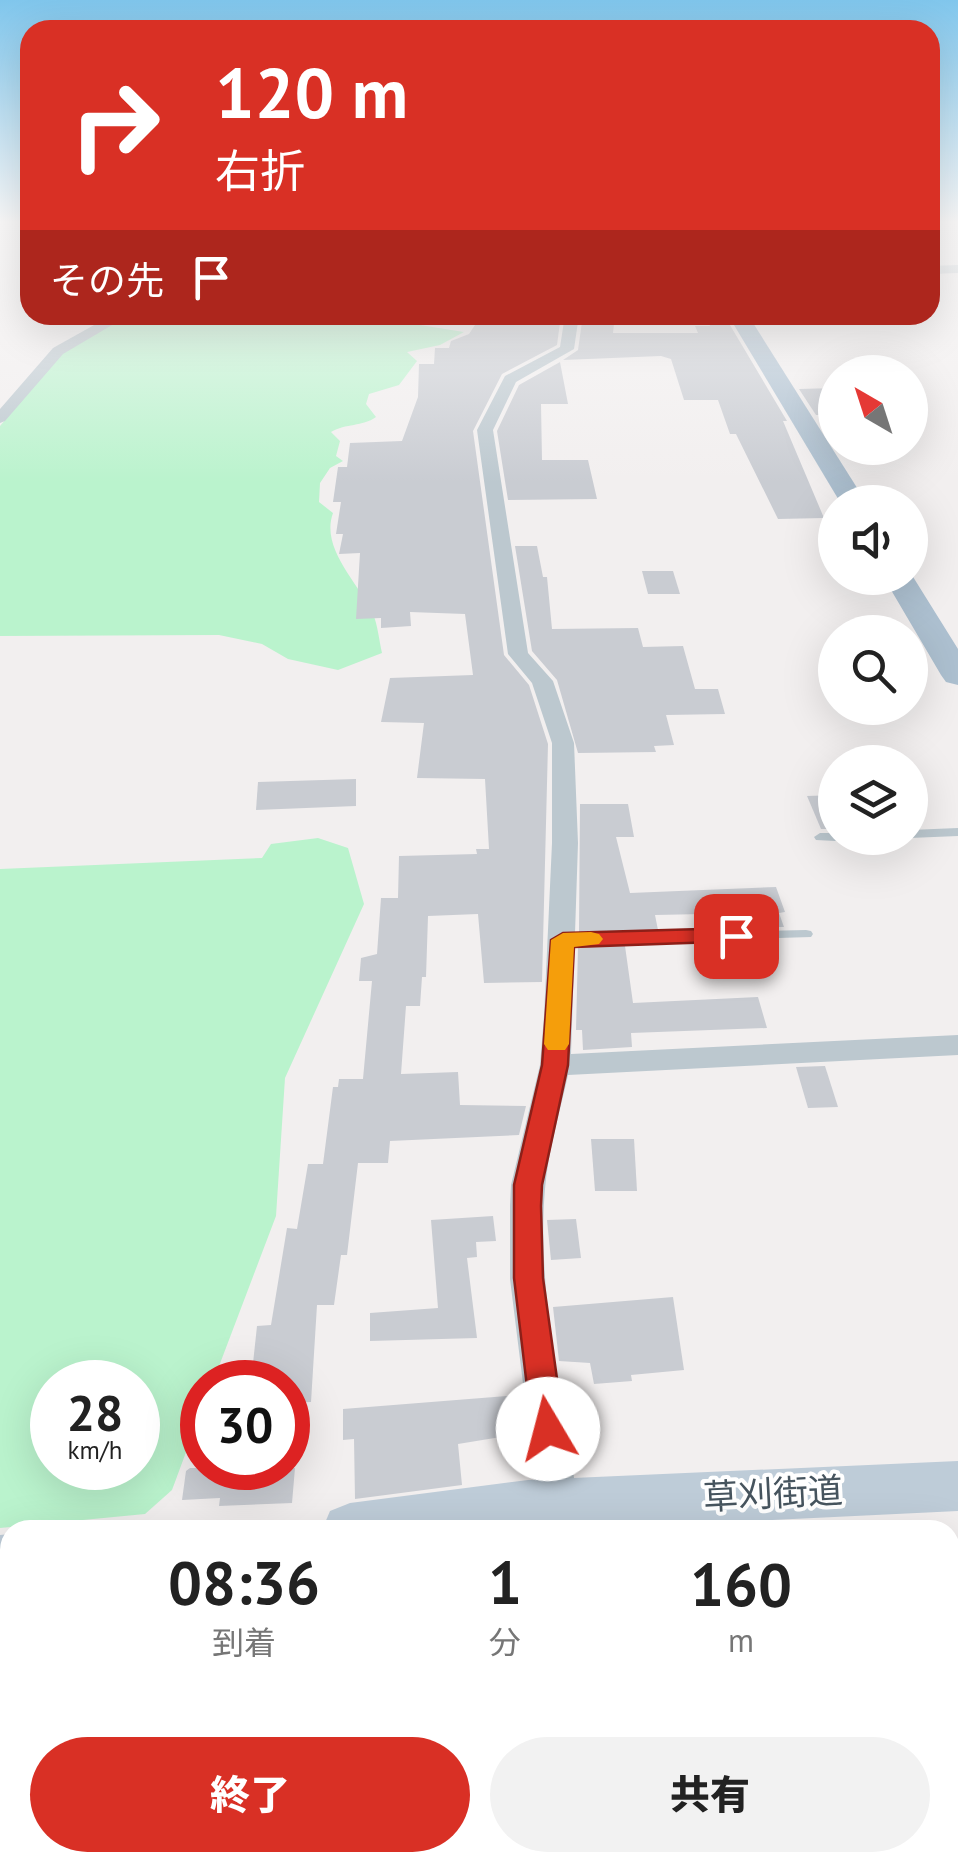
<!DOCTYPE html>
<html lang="ja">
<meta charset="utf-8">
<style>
body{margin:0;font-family:"PT Sans","Noto Sans JP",sans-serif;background:#f2f2f2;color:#222;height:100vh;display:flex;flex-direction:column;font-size:38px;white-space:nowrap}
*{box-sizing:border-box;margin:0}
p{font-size:32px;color:#767676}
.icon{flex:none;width:55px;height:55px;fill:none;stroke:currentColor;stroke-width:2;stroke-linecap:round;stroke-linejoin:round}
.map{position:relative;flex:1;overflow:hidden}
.panel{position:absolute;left:0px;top:1520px;width:960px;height:352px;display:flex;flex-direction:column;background:#fff;border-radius:30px 30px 0 0;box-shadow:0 10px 40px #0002}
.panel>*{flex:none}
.guide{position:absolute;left:20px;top:20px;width:920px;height:305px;border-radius:30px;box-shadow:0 10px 40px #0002;background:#d93025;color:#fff;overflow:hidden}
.needle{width:65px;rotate:321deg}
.buttons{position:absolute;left:818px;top:355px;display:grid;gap:20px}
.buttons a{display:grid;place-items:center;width:110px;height:110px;border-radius:50%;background:#fff;box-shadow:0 10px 40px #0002;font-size:50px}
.speed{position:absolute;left:30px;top:1360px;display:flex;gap:20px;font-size:50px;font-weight:700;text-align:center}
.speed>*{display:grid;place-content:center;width:130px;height:130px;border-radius:50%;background:#fff;box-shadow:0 10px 40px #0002;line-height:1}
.speed small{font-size:25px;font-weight:400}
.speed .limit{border:15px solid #d22;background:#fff;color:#111}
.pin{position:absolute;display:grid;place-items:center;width:85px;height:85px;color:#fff;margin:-42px;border-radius:20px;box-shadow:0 5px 15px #0006}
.me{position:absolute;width:110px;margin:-55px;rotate:352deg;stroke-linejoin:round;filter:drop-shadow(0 0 8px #0008)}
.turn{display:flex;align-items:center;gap:35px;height:210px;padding:0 30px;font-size:45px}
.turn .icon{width:130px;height:130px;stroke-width:2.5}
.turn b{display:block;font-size:70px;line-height:85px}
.then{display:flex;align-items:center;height:95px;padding:0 30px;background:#0003;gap:20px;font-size:38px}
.eta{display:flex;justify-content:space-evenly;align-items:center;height:170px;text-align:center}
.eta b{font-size:60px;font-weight:800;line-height:70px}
.action{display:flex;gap:20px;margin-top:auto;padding:20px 30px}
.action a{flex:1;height:115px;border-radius:60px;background:#d93025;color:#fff;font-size:40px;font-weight:800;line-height:115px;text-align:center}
.action a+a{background:#f2f2f2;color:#222}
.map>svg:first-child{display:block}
.green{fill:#baf3cd;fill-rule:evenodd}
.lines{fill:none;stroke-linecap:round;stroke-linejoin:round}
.stream{stroke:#84e2f3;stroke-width:4}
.building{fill:#c9ccd2}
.lane{fill:#bcc8cf;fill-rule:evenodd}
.street{fill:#bcc8cf;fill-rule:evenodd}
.secondary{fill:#beccd8;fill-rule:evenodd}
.primary{fill:#adc0d0;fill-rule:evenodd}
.route{fill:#d93025;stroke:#8d1f18;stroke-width:2.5}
.slow{fill:#f59e0b}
.labels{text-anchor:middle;stroke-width:8;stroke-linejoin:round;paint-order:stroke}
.near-street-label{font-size:35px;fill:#46545e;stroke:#fff}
</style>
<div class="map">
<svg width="958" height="1872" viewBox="0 0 958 1872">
<rect width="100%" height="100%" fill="#f2efef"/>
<!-- green -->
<g class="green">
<path d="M 128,315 L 497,315 L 497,320 L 420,325 L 464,332 L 440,345 L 407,352 L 417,361 L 399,385 L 369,394 L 366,404 L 376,417 C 362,427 346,423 331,432 L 340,441 L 336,456 L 343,461 L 330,468 L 320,483 L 319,502 L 333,513 C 320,549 359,583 373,614 C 378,626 379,640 382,653 L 338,670 L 288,659 L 262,644 L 219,635 L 0,636 L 0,426 L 62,352 Z"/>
<path d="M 318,838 L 348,848 L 364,904 L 285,1078 L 276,1216 L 213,1382 L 202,1382 L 202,1409 L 172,1490 L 145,1514 L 0,1528 L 0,869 L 262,858 L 271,844 ZM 52,1382 L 138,1382 L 138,1468 L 52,1468 Z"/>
</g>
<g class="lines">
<!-- stream -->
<polyline class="stream" points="930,222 934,221"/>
</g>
<!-- building -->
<g class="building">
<polygon points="520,315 561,315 557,345 502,374 473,431 504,655 529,685 548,744 542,982 484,983 478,914 428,916 426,977 422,977 420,1006 406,1006 401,1074 458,1072 460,1105 526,1106 519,1135 390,1141 388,1163 358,1163 347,1255 341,1255 334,1305 317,1305 311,1402 288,1403 288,1382 251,1382 257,1326 271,1325 287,1228 297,1229 308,1164 323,1164 333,1087 338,1087 339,1079 363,1079 372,981 359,981 361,958 377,954 381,898 398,898 399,856 477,854 476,849 489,849 485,779 417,778 424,723 381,722 390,678 473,675 465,614 410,612 411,626 381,628 381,618 356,619 360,553 339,554 343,534 336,534 341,502 333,502 338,467 347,467 350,443 402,441 418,397 419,364 434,364 435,348 449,348 451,341 469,334 477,322 518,323"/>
<polygon points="583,315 615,315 613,333 698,333 695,326 710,326 705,315 724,315 787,421 783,421 824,518 778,519 736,434 730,434 718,400 684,400 671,359 661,356 563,360 578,350"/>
<polygon points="560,362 568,404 541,404 542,460 588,460 597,499 508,500 497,431 519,385"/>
<polygon points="835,388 835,415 816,415 799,389"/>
<polygon points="515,546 537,546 543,577 547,577 552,629 638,628 643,647 683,646 695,689 718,689 725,714 666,715 674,745 654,746 656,752 578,753 557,680 532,651"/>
<polygon points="642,571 673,571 680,594 648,594"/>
<polygon points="356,779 356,806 256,810 258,782"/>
<polygon points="835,795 835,829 821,829 807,796"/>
<polygon points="580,804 628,804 634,837 616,837 630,893 776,887 785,912 779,913 784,927 757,927 752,913 655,915 658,930 579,932"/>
<polygon points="625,946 633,1003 758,997 767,1028 631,1033 632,1047 583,1050 582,1030 576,1030 578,947"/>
<polygon points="825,1066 838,1107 808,1108 796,1067"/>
<polygon points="591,1139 634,1139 637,1191 595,1191"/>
<polygon points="493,1216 496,1241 476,1242 477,1257 467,1258 477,1338 370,1341 370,1313 438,1308 431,1220"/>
<polygon points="576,1219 581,1258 551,1260 547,1220"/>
<polygon points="673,1297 684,1370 631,1375 632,1381 594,1384 590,1363 559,1361 553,1307"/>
<polygon points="521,1395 525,1433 458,1444 462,1485 355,1499 354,1439 343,1440 343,1409"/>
<polygon points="190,1468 295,1468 292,1503 219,1506 220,1498 182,1500 186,1471"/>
</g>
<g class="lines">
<!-- lane -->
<g class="lane">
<polygon points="958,828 958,836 910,838 909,838 910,830"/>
<polygon points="820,833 835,833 835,838 841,838 835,841 816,840 814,837"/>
<polygon points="806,930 811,931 813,934 811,937 563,944 556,940 563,936"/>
</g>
<!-- street -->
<g class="street">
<polygon points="958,265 958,273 930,274 930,266"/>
<polygon points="112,315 129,315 63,354 5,421 0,423 0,409 53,348"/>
<path d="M 565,315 L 579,315 L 574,349 L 516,382 L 493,430 L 528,653 L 553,681 L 574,743 L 578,843 L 571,1054 L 958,1035 L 958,1055 L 568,1075 C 560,1112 548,1151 545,1189 C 536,1293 564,1402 578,1504 L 572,1517 L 558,1523 L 544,1517 L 538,1504 L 510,1279 L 510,1206 L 511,1185 L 540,1065 L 544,1016 L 552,843 L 552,743 L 532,683 L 508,654 L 477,430 L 505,376 L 560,347 Z"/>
<polygon points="533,1862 583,1862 584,1872 534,1872"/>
</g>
<!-- secondary -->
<g class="secondary">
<polygon points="958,1461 958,1511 569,1530 322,1530 330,1511 350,1503 528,1480"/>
<polygon points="10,1534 10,1590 0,1591 0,1535"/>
</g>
<!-- primary -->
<g class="primary">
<polygon points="728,315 748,315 866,502 840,502"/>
<polygon points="910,572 958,649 958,685 946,682 941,675 884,578 910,578"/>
</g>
</g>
<!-- sky -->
<linearGradient id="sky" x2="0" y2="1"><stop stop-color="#80c6ec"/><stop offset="0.46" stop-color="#f9f8f8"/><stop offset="1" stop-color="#f9f8f8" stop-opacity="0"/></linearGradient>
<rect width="958" height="483" fill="url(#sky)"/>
<!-- route -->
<polygon class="route" points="736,928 744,930 748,936 744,941 574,947 568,1065 542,1185 541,1206 543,1278 564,1429 560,1439 548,1443 537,1439 532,1429 514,1278 514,1185 542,1065 551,940 563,933"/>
<!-- slow -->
<polygon class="slow" points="591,932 599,934 603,939 599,944 574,947 569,1044 565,1050 548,1050 544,1044 551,940 563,933"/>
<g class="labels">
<!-- near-street labels -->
<g class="near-street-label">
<text transform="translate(773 1494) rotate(-3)" y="12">草刈街道</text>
</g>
</g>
</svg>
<div class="buttons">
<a><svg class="needle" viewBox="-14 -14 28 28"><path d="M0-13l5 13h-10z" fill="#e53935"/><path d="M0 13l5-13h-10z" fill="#767676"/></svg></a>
<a><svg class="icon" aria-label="sound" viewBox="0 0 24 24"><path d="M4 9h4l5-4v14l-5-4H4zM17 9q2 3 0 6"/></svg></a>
<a><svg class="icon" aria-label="search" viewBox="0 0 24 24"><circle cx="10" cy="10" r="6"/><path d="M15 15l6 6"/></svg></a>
<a><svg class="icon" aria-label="layers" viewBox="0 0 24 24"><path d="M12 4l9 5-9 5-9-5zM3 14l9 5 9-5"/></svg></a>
</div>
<div class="speed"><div>28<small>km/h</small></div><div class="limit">30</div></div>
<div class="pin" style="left:736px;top:936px;background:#d93025"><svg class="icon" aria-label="arrive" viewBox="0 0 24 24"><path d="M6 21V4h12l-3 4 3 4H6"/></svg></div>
<svg class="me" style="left:548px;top:1429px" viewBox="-20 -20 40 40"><circle r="19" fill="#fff"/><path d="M0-13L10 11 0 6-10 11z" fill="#d93025"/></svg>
<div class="guide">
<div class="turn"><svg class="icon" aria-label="right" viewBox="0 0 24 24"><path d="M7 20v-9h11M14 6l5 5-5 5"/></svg><div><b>120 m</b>右折</div></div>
<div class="then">その先<svg class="icon" aria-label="arrive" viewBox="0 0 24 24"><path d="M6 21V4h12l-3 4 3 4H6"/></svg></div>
</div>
<section class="panel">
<div class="eta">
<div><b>08:36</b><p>到着</p></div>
<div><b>1</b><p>分</p></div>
<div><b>160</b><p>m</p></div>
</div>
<div class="action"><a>終了</a><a>共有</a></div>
</section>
</div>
